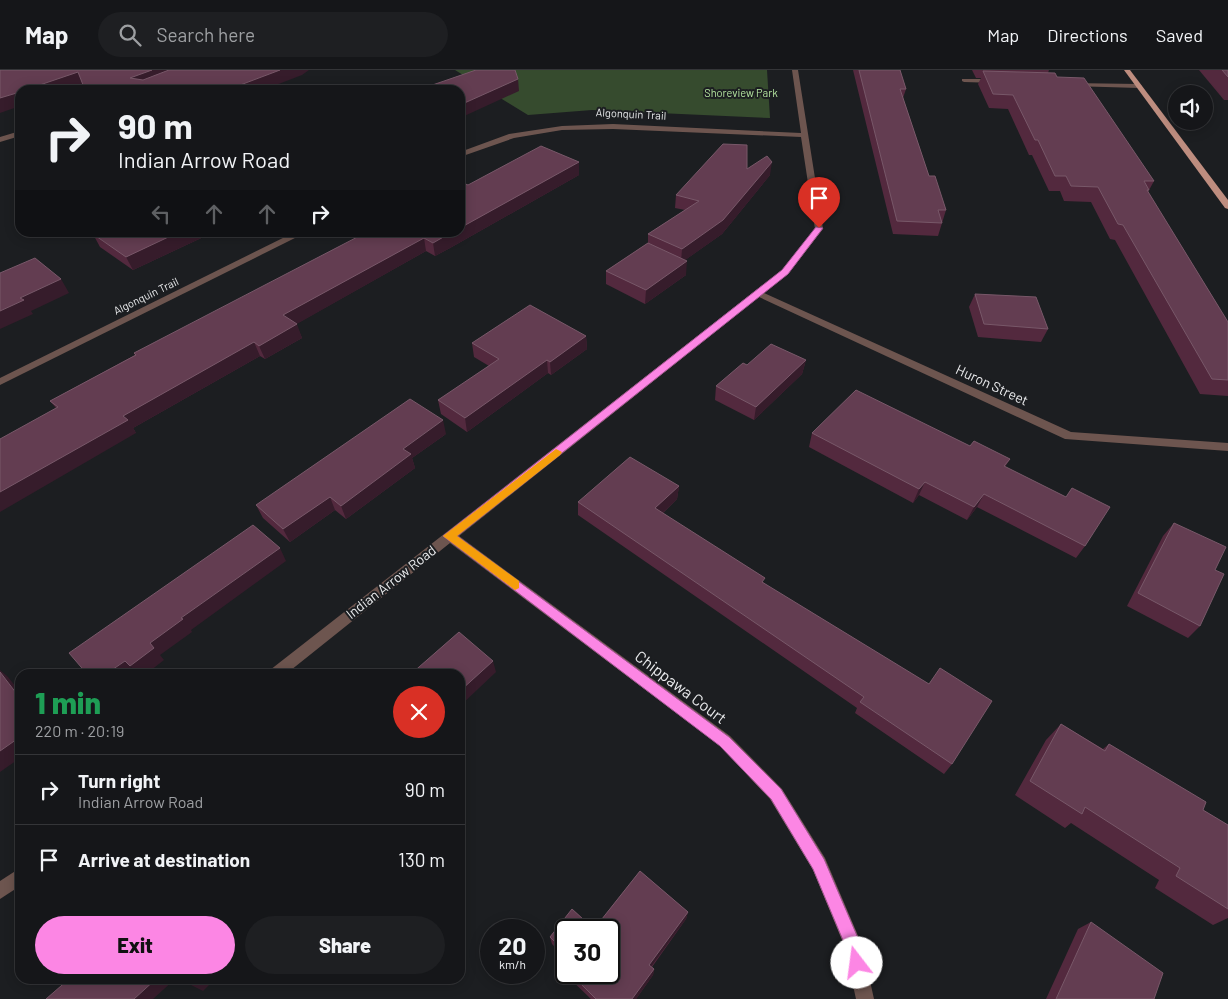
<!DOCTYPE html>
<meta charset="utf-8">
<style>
body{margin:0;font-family:Barlow,sans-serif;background:#1e1f22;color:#f1f3f6;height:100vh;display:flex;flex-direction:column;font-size:19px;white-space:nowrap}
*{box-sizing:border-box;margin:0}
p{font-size:16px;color:#9d9fa2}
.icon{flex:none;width:28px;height:28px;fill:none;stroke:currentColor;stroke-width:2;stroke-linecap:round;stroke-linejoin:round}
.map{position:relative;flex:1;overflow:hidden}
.sheet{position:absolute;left:15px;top:599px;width:450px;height:315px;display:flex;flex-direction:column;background:#151619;border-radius:15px;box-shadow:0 2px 12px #0003,0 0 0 1px #343538}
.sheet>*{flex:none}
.hud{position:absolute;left:15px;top:15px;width:450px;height:152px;border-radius:15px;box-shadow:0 2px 12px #0003,0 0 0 1px #343538;background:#151619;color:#f1f3f6;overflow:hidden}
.controls{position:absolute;left:1168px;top:15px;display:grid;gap:10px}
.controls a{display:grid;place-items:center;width:45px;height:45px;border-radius:50%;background:#151619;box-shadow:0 2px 12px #0003,0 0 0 1px #343538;font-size:25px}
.speed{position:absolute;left:480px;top:849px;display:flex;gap:10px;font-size:25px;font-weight:700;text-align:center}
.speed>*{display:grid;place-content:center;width:65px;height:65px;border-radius:50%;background:#151619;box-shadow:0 2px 12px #0003,0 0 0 1px #343538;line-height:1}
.speed small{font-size:12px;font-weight:400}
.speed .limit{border:2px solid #111;border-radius:8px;background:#fff;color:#111}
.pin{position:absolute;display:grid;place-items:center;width:42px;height:42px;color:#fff;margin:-51px -21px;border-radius:50% 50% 50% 0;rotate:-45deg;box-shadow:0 0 5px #0007}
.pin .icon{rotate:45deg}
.me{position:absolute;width:55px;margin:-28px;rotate:345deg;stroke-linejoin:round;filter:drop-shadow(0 0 4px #0008)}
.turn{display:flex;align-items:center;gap:18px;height:105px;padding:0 20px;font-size:22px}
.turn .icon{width:65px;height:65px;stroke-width:2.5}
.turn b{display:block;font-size:35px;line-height:42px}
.lanes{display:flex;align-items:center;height:48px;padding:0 20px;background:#0003;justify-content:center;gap:25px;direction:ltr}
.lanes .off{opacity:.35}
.round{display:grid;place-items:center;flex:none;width:52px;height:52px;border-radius:26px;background:#1e1f22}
.summary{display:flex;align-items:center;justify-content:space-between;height:85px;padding:0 20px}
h1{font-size:30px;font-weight:800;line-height:38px;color:#1e9e55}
.cta{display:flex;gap:10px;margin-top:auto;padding:10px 20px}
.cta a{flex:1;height:58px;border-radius:30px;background:#fc86e4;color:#111;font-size:20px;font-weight:800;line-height:58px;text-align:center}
.cta a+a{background:#1e1f22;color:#f1f3f6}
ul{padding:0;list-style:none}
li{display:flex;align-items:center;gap:15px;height:70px;padding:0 20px;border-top:1px solid #343538}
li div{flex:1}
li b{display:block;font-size:19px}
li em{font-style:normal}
header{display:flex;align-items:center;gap:30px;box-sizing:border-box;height:70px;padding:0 25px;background:#151619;border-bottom:1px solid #343538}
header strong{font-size:24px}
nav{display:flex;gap:28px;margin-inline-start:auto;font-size:18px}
.search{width:350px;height:45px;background:#1e1f22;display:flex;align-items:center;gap:12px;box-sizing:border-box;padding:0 18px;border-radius:28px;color:#9d9fa2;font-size:19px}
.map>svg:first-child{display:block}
.green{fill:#364b2e}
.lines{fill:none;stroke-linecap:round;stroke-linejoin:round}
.minor{fill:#6d554f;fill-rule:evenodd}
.major{fill:#be8d7f;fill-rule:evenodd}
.wall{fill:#53293e}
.shaded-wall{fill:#361c2b}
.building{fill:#633d51;stroke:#785869}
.route{fill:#fc86e4;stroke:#a45794}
.slow{fill:#f59e0b}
.labels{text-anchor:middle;stroke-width:4;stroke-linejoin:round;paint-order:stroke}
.far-park-label{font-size:11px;fill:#b2e29e;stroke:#1c1e21}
.far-street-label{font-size:11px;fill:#e9eaec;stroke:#1c1e21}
.street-label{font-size:14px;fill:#e9eaec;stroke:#1c1e21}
.near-street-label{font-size:16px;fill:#e9eaec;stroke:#1c1e21}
</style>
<header>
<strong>Map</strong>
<div class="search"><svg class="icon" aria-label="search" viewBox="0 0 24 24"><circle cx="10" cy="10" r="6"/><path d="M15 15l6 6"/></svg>Search here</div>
<nav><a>Map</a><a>Directions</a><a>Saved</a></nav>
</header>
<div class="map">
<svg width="1228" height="929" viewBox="0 0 1228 929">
<rect width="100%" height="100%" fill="#1c1e21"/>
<!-- green -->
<polygon class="green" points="455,0 767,0 770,48 592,40 528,45"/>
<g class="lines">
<!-- minor -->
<g class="minor">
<polygon points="792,0 798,0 823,159 788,204 764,223 1071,362 1228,373 1228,381 1065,369 759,227 459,466 730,666 782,719 825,788 862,875 874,929 856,929 844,875 813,800 770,729 720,676 450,473 286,604 268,604 270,600 782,200 815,159 801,67 613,59 562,60 514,68 460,87 460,82 509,64 562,56 613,54 801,63"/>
<polygon points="962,9 996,9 999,11 996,13 964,12 962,11"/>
<polygon points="1069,13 1139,14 1142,16 1139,18 1071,16 1069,15"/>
<polygon points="20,61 20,66 0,72 0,67"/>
<polygon points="295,162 307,162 0,315 0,308"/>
<polygon points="20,798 20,816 0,829 0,811"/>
</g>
<!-- major -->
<polygon class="major" points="1124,0 1130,0 1228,130 1228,139 1225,138"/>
</g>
<!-- wall -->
<g class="wall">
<polygon points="853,0 900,0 906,19 903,28 929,106 946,140 938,166 893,164"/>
<polygon points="972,0 1049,0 1048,3 1057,7 1154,111 1148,122 1228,252 1228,326 1200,324 1115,170 1110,169 1091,132 1064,131 1060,121 1049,121 1032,85 1029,85 1008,39 989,38 978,14 981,8 976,8"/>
<polygon points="1199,0 1228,0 1228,30 1224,30"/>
<polygon points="747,99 770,105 722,164 685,190 686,205 645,234 606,214 606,201 648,173 648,164 685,140 675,138 676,125"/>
<polygon points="579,105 450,178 435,186 426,181 296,254 302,268 265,289 260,286 133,358 136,363 56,338 50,331 135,285 134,283 468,115"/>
<polygon points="214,162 133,200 100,177 93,164"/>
<polygon points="975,224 1048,259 1041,272 978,267 969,237"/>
<polygon points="586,266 587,279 551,305 548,303 467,362 441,344 438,330 489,296 474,287 472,273"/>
<polygon points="806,290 802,304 754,350 715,330 716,316"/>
<polygon points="812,363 970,376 1010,389 1005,397 1085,476 1076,488 977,437 967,450 919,425 913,433 809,377"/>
<polygon points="446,364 412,388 415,398 346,449 335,440 290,472 263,448 256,435"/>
<polygon points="679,416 677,429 663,443 764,513 952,694 944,704 855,643 857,638 578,445 578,432"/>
<polygon points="1174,453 1200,556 1188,568 1127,536 1163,466"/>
<polygon points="1061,654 1103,679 1109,674 1203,740 1228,755 1228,848 1213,855 1155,818 1159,810 1071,753 1065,758 1015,725 1046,670"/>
<polygon points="640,801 688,842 686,849 652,897 654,899 653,905 636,929 591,929 564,903 563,897 566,893 566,902 609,902 609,860 566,860 566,888 552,874 550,867 572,839 594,859"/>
<polygon points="1091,852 1154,929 1046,929 1078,859"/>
</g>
<!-- shaded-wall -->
<g class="shaded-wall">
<polygon points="152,0 186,0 136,20 130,8"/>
<polygon points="280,0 309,0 302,5 263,20 227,20"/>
<polygon points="78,2 84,14 67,20 25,20"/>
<polygon points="518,9 519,21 460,48 460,35"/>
<polygon points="20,22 20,36 0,43 0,28"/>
<polygon points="579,92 579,105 450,178 435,186 433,173 452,162 460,162 460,158"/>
<polygon points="772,92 770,105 722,164 681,193 682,179"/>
<polygon points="179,162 214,162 133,200 126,187"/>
<polygon points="424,168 426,181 288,259 283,245"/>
<polygon points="687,191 686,205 645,234 646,220"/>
<polygon points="61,209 69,223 31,241 33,244 0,259 0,241 20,228"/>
<polygon points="297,254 302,268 265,289 259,276"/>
<polygon points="586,266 587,279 551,305 550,292"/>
<polygon points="254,272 260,286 133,358 136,363 0,442 0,422 123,346"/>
<polygon points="547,290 548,303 467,362 465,348"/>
<polygon points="806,290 802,304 754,350 756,337"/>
<polygon points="443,350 446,364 412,388 415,398 346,449 341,436 403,379"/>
<polygon points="925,412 919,425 913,433 919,419"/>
<polygon points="679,416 677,429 654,451 655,438"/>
<polygon points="984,424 977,437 967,450 974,437"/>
<polygon points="330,427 335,440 290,472 283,459"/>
<polygon points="280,478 286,491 191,560 192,562 160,585 164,590 146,604 137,604 130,596 150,573 181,548"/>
<polygon points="125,591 136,603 134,604 106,604"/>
<polygon points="493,591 496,602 460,636 460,621"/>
<polygon points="0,600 8,607 20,622 20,628 0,602"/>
<polygon points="20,667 20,688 0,702 0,681"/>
<polygon points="688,842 686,849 648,901 649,895"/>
<polygon points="654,899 653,905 636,929 632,929"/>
<polygon points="156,909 175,909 153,929 134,929"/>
<polygon points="197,909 215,909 203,921 191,915"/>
</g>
<!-- building -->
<g class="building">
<polygon points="0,0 152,0 130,8 143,10 169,0 280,0 227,20 85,20 78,2 25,20 20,20 20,22 0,28"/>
<polygon points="476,0 515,0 518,9 460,35 460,20 418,20"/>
<polygon points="859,0 900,0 906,19 900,19 929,106 935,106 946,140 938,140 942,153 897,151"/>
<polygon points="1222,0 1228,0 1228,7"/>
<polygon points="983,1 1055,3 1057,7 1084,8 1154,111 1144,111 1149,120 1147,120 1228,252 1228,310 1212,309 1123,155 1118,154 1098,117 1071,116 1066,106 1055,106 1038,70 1035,70 1013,25 993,24"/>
<polygon points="723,74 747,75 747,99 767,86 772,92 723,150 682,179 648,164 699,131 676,125"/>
<polygon points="541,76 579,92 460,158 460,114 463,113 468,115"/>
<polygon points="97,162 179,162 126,187 93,164"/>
<polygon points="367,162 452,162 433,173 424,168 283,245 297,254 259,276 254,272 123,346 128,350 0,422 0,369 58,337 50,331 136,285 134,283"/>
<polygon points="648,173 687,191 646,220 606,201"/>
<polygon points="35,188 61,209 20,228 24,230 0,241 0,203"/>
<polygon points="975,224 1036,227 1048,259 984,254"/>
<polygon points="530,235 586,266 550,292 547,290 465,348 438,330 499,289 472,273"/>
<polygon points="771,274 806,290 756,337 716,316 743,293 747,295"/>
<polygon points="856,320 970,376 974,371 1010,389 1004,396 1066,427 1072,418 1110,437 1085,476 984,424 974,437 925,412 919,419 812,363"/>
<polygon points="410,329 443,350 403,379 411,384 341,436 330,427 283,459 256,435"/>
<polygon points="630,387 679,416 655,438 765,508 762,512 929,614 940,598 992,631 952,694 860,632 864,627 578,432"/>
<polygon points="1174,453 1226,477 1215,500 1224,504 1200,556 1138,523"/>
<polygon points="253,455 280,478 181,548 183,549 150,573 154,578 130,596 125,591 106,604 87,604 69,583"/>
<polygon points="459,562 493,591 460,621 460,604 411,604"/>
<polygon points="0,602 20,628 20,667 0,681"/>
<polygon points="1061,654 1105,681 1109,674 1206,732 1203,740 1228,755 1228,839 1176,806 1180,798 1085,737 1082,744 1030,711"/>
<polygon points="640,801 688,842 649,895 654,899 632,929 596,929 569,902 609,902 609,860 566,860 566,883 550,867 572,839 594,859"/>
<polygon points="1091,852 1163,903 1154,929 1056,929"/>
<polygon points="566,893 566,900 563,897"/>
<polygon points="69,909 156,909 134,929 46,929"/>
<polygon points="186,909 197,909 191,915"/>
</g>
<!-- route -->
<polygon class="route" points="816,157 823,158 788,204 457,466 729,667 781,719 824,789 861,875 865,893 863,899 857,901 851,899 845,875 813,799 771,729 720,676 443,466 782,200"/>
<!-- slow -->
<polygon class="slow" points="556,379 562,382 560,385 457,466 519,511 519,518 515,520 443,466"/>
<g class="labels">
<!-- far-park labels -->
<g class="far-park-label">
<text x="741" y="27">Shoreview Park</text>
</g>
<!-- far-street labels -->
<g class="far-street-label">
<text transform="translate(631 44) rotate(3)" y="4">Algonquin Trail</text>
<text transform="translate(146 226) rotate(-26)" y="4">Algonquin Trail</text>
</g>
<!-- street labels -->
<g class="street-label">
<text transform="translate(992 315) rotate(25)" y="5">Huron Street</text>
<text transform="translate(391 512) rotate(-38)" y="5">Indian Arrow Road</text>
</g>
<!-- near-street labels -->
<g class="near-street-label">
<text transform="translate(681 617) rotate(37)" y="6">Chippawa Court</text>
</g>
</g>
</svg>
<div class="controls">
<a><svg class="icon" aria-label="sound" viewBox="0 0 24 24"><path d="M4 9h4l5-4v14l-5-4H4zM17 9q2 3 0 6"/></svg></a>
</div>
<div class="speed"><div>20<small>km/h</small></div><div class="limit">30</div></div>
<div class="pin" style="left:819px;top:158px;background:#d93025"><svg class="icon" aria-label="arrive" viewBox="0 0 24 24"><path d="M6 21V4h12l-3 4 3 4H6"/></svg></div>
<svg class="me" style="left:857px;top:893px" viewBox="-20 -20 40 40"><circle r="19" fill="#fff"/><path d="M0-13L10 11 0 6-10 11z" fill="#fc86e4"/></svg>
<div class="hud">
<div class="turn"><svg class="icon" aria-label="right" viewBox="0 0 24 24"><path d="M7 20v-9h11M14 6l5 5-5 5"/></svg><div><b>90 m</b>Indian Arrow Road</div></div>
<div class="lanes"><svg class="icon off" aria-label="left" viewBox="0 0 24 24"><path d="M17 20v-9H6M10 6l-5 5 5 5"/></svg><svg class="icon off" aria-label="ahead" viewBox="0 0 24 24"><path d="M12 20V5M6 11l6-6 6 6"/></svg><svg class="icon off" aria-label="ahead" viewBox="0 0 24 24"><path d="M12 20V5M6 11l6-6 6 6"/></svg><svg class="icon" aria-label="right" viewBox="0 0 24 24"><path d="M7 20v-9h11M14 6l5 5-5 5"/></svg></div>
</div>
<section class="sheet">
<div class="summary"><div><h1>1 min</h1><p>220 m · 20:19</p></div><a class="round" style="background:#d93025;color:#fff"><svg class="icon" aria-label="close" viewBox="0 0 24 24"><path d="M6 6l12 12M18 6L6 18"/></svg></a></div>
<ul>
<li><svg class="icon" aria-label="right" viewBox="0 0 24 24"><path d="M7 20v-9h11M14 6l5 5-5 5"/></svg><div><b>Turn right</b><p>Indian Arrow Road</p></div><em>90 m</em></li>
<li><svg class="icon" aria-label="arrive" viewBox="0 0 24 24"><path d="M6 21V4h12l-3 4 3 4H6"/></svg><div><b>Arrive at destination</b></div><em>130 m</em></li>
</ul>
<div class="cta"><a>Exit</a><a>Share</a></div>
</section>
</div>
